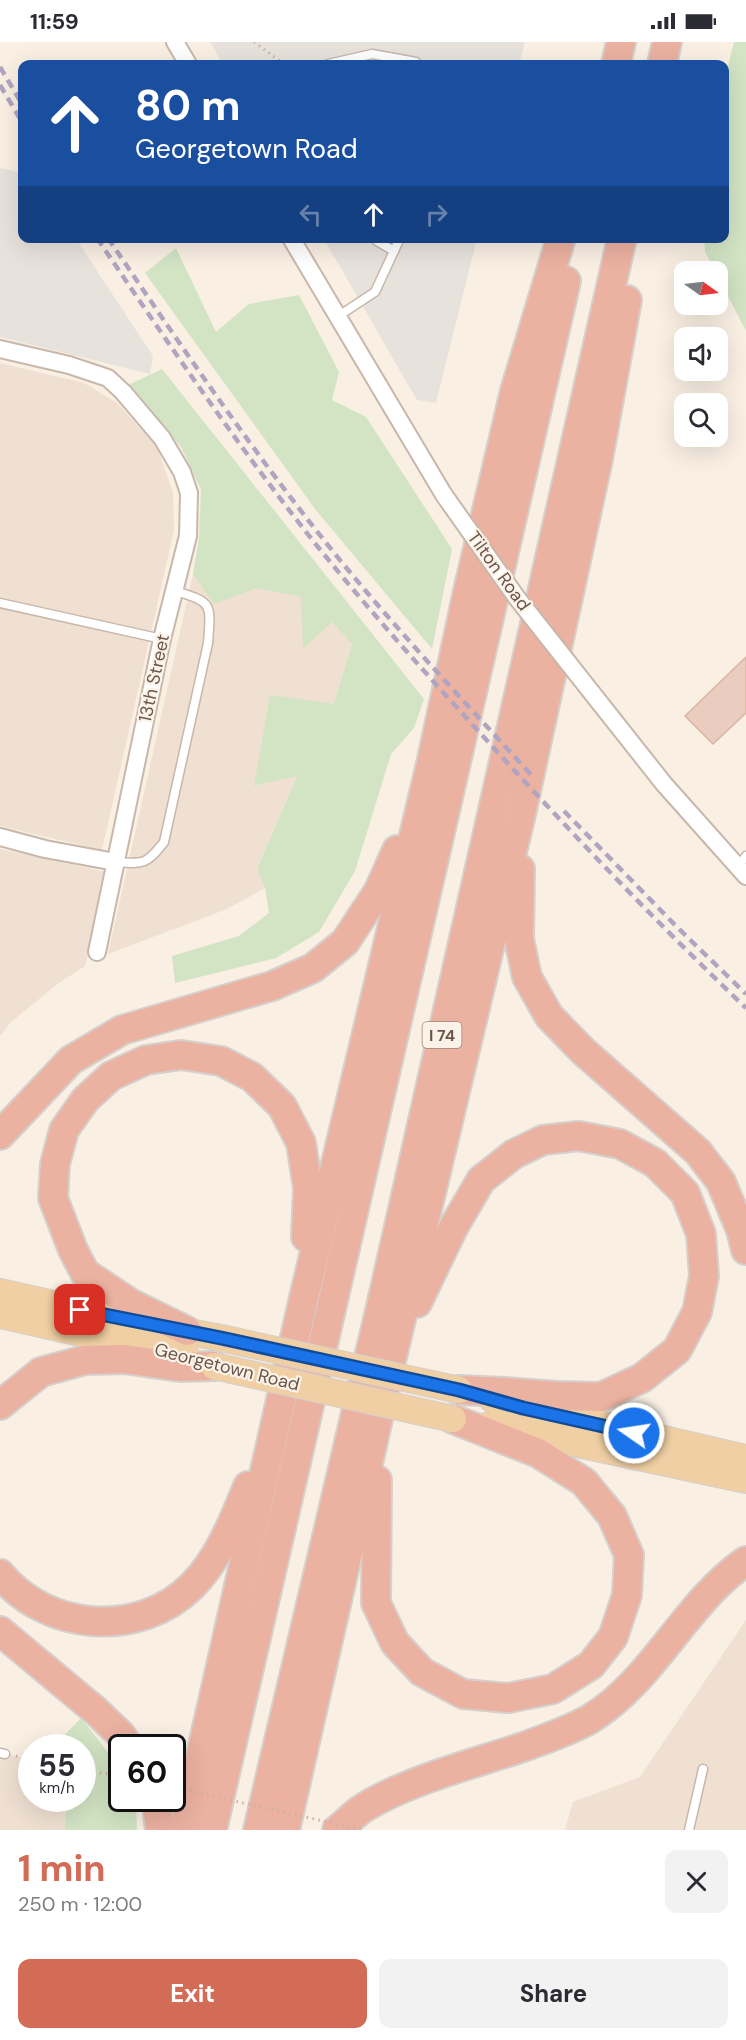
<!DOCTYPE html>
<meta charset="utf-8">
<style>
body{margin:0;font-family:"DM Sans",sans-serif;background:#f2f2f3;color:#2b2b33;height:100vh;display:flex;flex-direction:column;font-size:22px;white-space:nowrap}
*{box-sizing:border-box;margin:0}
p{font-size:20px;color:#7c7c81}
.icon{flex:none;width:33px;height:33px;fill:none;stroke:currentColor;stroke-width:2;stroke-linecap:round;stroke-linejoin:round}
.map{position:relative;height:1788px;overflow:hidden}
.side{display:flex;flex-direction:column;background:#fff;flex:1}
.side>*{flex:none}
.banner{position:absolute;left:18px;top:18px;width:711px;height:183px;border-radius:12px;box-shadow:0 6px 24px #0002;background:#1a4fa0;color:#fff;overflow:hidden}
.needle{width:39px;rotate:104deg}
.controls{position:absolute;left:674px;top:219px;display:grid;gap:12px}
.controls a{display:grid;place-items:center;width:54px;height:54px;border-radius:12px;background:#fff;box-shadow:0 6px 24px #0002;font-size:30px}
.speed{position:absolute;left:18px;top:1692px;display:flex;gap:12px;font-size:30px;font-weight:700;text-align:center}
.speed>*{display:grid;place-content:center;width:78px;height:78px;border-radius:50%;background:#fff;box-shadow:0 6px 24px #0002;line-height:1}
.speed small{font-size:15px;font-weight:400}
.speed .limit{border:3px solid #111;border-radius:9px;background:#fff;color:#111}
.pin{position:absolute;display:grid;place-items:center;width:51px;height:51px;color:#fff;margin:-26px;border-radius:12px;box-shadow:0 3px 9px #0006}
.me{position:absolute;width:66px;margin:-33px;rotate:283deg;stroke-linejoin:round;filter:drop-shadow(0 0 4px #0008)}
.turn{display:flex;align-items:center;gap:21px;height:126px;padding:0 18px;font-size:27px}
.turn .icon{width:78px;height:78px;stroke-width:2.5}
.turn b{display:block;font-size:42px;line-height:51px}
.lanes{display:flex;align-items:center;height:57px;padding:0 18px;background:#0003;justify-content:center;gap:30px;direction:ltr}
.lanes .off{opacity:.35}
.round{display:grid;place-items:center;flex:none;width:63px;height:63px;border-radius:12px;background:#f2f2f3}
.head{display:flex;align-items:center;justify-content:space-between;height:102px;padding:0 18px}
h1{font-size:36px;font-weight:700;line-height:45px;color:#d36c57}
.primary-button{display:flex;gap:12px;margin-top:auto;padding:12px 18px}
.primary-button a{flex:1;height:69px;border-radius:12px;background:#d36c57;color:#fff;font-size:24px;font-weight:700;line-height:69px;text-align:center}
.primary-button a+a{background:#f2f2f3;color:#2b2b33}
.status{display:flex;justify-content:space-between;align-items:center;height:42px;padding:0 30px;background:#fff;direction:ltr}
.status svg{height:16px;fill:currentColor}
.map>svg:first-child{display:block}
.residential{fill:#efe0d2}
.industrial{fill:#e8e2dd}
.green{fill:#d2e4c4}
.building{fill:#eacdbe;stroke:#dbb4a1;stroke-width:1.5}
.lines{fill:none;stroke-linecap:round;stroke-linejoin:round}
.service-casing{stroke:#c8b7ab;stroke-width:11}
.minor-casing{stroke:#c8b7ab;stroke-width:20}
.primary-casing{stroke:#d6d0cd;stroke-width:28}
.motorway-casing{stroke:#d6d0cd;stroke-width:32}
.path{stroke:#ceb1a2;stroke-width:3;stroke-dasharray:1.5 4.5;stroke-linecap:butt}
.service{stroke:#fff;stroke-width:8}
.minor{stroke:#fff;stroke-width:16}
.primary{stroke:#efcfa3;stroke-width:26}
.motorway{stroke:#ebb1a1;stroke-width:28}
.rail{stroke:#b1a4c0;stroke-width:4.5;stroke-dasharray:9 6;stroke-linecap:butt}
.minor-bridge-casing{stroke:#c8b7ab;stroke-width:20;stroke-linecap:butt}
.primary-bridge-casing{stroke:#d6d0cd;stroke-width:28;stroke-linecap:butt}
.path-bridge{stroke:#ceb1a2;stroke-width:3;stroke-dasharray:1.5 4.5;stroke-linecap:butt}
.minor-bridge{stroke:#fff;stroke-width:16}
.primary-bridge{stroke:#efcfa3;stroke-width:26}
.route-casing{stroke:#114b97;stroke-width:15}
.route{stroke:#1a73e8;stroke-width:10}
.labels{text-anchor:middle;stroke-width:4.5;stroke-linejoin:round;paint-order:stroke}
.shield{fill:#fcf3e8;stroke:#98857b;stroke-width:1.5}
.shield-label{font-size:16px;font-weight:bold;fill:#6d564c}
.street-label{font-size:18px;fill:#6d564c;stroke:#fcf3e8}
</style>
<div class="status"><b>11:59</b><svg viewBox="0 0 49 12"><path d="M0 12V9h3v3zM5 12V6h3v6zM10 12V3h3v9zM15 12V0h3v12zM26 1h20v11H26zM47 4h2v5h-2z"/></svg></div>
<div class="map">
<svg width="746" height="1788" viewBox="0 0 746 1788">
<rect width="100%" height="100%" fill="#f9efe3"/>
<!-- residential -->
<g class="residential">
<polygon points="0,321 84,341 117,361 157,405 173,450 174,488 102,808 0,784"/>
<polygon points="193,532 312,557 352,602 334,662 270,654 255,744 297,733 257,827 265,846 227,867 108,912"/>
<polygon points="0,807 106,830 85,924 56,943 10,981 0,994"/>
<polygon points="746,1578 746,1788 565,1788 573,1760 640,1735"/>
<polygon points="0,1711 31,1717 32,1756 66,1757 65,1788 0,1788"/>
</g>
<!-- industrial -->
<g class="industrial">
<polygon points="210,0 525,0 519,22 223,22"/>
<polygon points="0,126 18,130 22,135 22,196 76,197 153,314 150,332 0,295"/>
<polygon points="324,197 477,197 436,361 417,358"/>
</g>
<!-- green -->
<g class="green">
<polygon points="734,0 746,0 746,289 717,233 717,230 715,229 705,210 704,197 724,196 725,36"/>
<polygon points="176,206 216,290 249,262 299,253 339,330 332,358 366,375 452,507 432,607 315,467 145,231"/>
<polygon points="162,327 424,657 414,686 391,712 355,829 319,890 276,916 175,941 172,914 239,894 269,871 265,846 257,827 297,734 254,744 270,653 334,662 352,602 332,580 303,607 301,555 256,546 214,562 193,532 199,496 201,448 181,405 128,343"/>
<polygon points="81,1676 118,1723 121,1732 122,1756 132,1757 136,1765 137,1788 65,1788 66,1757 82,1756 82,1706 56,1705 55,1703"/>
</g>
<!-- building -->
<polygon class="building" points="746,615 746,671 713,702 685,674"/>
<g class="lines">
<!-- service casing -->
<g class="service-casing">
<g id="service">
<polyline points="328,22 372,12 416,20 417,22"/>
<polyline points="375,196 377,199 394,209"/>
<polyline points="337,275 375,250 400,196"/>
<polyline points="0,561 162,597"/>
<path d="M 115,820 C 144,822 146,823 164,800 L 208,601 C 211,562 213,560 175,549"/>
<polyline points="737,825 746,814"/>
<polyline points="0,1711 5,1712"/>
<polyline points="689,1788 703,1727"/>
</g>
</g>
<!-- minor casing -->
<g class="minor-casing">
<g id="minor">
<polyline points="175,0 188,22"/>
<polyline points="291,196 444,453"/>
<polyline points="0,307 69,323 108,336 123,350 162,396 182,430 189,451 188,494 162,597 97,910"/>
<polyline points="592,651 664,742 746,834"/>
<polyline points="0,795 45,807 115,820"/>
</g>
</g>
<!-- primary casing -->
<g class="primary-casing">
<g id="primary">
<polyline points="0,1250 120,1277 221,1296"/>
<polyline points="0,1273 187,1315"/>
<polyline points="492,1357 746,1416"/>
<polyline points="489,1383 746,1438"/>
</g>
</g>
<!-- motorway casing -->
<g class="motorway-casing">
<g id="motorway">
<polyline points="616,22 621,0"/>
<polyline points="662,22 667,0"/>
<polyline points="520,827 519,897 527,935 549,974 583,1009 698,1110 721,1140 741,1188 746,1208"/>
<polyline points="0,1093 71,1018 122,988 272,944 313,926 345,900 378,850 397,808"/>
<polyline points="417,1261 453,1186 481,1138 514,1112 543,1098 579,1094 620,1102 655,1121 685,1151 701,1192 704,1234 697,1270 677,1308 642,1336 601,1355 557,1354 504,1350 459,1348"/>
<polyline points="187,1289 130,1261 85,1231 73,1208 53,1156 55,1122 64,1088 85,1058 111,1034 146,1018 181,1013 221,1019 252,1035 282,1064 301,1101 308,1146 306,1195"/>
<polyline points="0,1363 41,1330 85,1318 124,1317 180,1325 214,1324"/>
<polyline points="377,1438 376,1561 395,1601 422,1630 463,1652 508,1656 553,1647 591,1623 613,1595 627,1553 629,1513 612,1474 584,1440 538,1411 453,1377"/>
<path d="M 0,1532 C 47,1589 138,1597 192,1544 C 219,1517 234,1478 248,1444"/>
<polyline points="0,1589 96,1669 121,1693 130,1706"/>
<polyline points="156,1756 160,1788"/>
<polyline points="184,1788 303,1260 431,722 468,549 515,349 561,196"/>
<polyline points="212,1788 566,239"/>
<polyline points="258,1788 380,1269 622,196"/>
<polyline points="285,1788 392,1315 521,772 598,417 627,258"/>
<path d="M 337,1788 C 346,1781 355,1771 365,1765 C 409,1738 473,1722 523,1705 C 545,1697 569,1689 590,1677 C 654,1638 685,1561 746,1519"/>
</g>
</g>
<!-- path -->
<g class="path">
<polyline points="254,0 284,22"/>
<polyline points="16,1714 32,1717"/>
<polyline points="82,1728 122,1734"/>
</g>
<!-- service -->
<use href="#service" class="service"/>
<!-- minor -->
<use href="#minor" class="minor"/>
<!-- primary -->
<use href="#primary" class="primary"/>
<!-- motorway -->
<use href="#motorway" class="motorway"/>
<!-- rail -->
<g class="rail">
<polyline points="0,25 22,62"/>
<polyline points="0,43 22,80"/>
<path d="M 97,196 C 168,301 239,406 318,505 C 377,578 439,646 502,715 C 581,801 661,885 746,966"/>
<path d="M 108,196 C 177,298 246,400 323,497 C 389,580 462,657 534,736"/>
<polyline points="564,769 677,885 746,952"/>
</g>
<!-- minor-bridge casing -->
<g class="minor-bridge-casing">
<polyline id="minor-bridge" points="444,453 517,556 592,651"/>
</g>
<!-- primary-bridge casing -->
<g class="primary-bridge-casing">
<g id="primary-bridge">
<polyline points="221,1296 459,1348"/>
<polyline points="214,1324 453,1377"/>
</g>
</g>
<!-- path-bridge -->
<polyline class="path-bridge" points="172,1745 363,1788"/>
<!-- minor-bridge -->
<use href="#minor-bridge" class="minor-bridge"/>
<!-- primary-bridge -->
<use href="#primary-bridge" class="primary-bridge"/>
</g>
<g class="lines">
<!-- route casing -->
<g class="route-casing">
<polyline id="route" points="80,1268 221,1296 459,1348 523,1366 634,1391"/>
</g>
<!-- route -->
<use href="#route" class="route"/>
</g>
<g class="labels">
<!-- shield labels -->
<rect class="shield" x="422.5" y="980" width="39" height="26" rx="4.5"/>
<g class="shield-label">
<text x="442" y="999">I 74</text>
</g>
<!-- street labels -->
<g class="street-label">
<text transform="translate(499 529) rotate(54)" y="6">Tilton Road</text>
<text transform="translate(154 636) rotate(-78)" y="6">13th Street</text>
<text transform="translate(227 1325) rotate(14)" y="6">Georgetown Road</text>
</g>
</g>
</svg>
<div class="controls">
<a><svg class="needle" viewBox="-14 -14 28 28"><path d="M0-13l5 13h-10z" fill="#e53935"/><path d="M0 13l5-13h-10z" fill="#7c7c81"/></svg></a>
<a><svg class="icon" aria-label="sound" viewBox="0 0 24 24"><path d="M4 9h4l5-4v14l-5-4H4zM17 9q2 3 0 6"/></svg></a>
<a><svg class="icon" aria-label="search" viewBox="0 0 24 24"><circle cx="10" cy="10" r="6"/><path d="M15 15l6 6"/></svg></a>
</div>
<div class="speed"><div>55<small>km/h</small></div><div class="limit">60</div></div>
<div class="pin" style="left:80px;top:1268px;background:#d93025"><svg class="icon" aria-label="arrive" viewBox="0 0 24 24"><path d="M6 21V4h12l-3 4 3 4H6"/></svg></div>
<svg class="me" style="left:634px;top:1391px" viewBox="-20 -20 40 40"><circle r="17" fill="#1a73e8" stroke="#fff" stroke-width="3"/><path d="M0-11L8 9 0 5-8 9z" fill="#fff"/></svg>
<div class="banner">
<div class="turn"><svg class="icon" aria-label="ahead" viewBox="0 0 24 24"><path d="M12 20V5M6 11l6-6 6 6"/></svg><div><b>80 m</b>Georgetown Road</div></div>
<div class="lanes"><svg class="icon off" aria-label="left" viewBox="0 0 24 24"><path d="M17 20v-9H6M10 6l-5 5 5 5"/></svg><svg class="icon" aria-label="ahead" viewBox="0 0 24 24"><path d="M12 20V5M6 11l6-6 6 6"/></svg><svg class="icon off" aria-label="right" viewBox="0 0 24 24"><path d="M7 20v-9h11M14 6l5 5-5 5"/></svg></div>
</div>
</div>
<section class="side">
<div class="head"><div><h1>1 min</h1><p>250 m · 12:00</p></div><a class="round"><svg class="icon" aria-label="close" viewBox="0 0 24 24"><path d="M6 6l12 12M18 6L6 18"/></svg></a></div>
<div class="primary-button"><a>Exit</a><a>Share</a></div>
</section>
